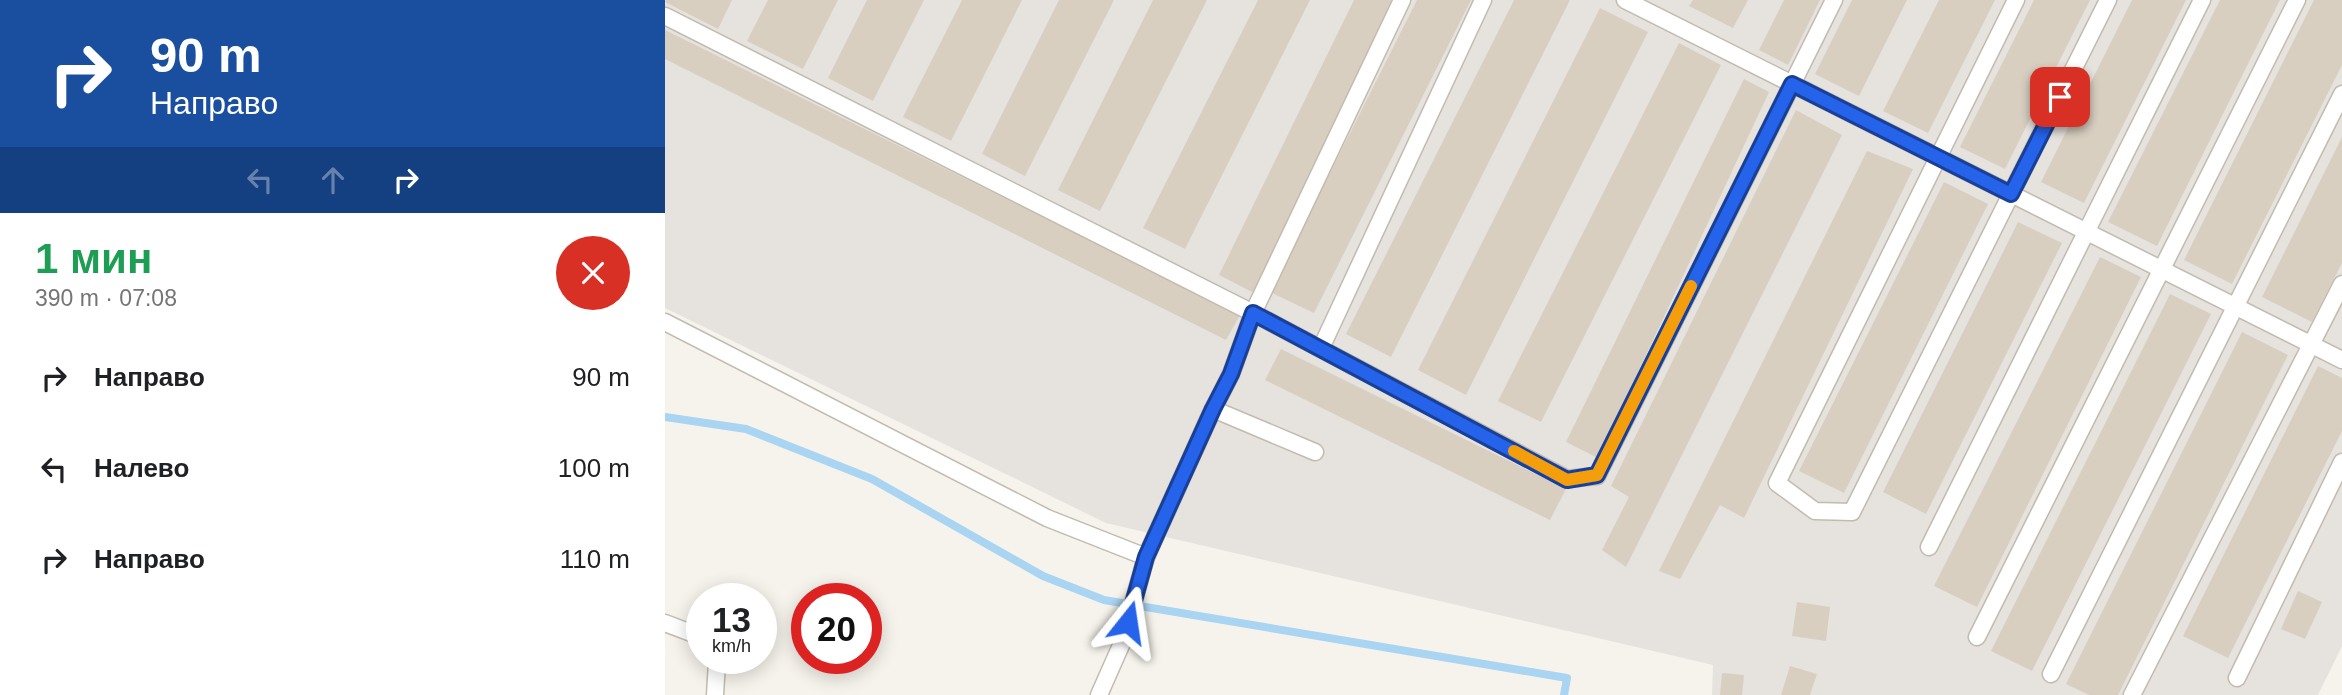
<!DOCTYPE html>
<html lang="ru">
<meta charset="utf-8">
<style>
body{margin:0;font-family:Helvetica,sans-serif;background:#f6f6f6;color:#202124;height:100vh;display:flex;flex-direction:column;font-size:26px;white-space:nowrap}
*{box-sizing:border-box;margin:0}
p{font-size:23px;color:#757577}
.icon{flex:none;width:38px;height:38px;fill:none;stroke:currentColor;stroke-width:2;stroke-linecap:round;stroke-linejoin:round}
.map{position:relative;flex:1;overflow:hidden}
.side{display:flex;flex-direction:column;background:#fff;width:665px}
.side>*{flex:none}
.guide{background:#1a4fa0;color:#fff;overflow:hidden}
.speed{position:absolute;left:21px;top:583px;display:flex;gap:14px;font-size:35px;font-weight:700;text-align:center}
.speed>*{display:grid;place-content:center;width:91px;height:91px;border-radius:50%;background:#fff;box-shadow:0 4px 18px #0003;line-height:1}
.speed small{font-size:18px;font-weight:400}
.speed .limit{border:10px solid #d22;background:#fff;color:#111}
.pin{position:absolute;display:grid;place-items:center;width:60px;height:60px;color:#fff;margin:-30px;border-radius:14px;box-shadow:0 4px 10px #0006}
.me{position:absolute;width:77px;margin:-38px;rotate:15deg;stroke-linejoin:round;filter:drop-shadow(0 0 5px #0008)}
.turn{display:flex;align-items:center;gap:24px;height:147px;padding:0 35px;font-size:32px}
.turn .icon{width:91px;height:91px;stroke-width:2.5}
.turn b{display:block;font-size:49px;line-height:60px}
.lanes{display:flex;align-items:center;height:66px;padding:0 35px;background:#0003;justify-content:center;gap:35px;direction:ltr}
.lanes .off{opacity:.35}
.round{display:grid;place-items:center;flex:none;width:74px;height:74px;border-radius:37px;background:#f6f6f6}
.headline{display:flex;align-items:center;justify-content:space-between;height:119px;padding:0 35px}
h1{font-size:42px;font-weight:600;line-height:52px;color:#1e9e55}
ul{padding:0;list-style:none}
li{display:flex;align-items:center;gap:21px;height:91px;padding:0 35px}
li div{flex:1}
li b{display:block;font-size:26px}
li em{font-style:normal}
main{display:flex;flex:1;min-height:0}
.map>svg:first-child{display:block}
.industrial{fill:#e6e2dd}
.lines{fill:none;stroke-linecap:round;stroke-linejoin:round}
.stream{stroke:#a9d4f2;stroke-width:8}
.building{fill:#d8cfc1}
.lane-casing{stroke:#c2bbae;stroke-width:19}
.lane{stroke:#fff;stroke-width:16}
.route-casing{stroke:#184099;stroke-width:18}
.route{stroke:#2563eb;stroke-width:12}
.slow{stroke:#f59e0b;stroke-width:12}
</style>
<main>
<section class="side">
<div class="guide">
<div class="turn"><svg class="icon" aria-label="right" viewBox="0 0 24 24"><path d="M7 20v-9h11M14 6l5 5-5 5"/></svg><div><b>90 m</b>Направо</div></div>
<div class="lanes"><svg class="icon off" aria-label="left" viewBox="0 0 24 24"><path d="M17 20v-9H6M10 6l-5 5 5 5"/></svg><svg class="icon off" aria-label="ahead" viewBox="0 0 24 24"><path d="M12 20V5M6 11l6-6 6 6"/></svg><svg class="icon" aria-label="right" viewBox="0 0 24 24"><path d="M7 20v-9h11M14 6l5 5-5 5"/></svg></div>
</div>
<div class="headline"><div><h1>1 мин</h1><p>390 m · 07:08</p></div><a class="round" style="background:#d93025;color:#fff"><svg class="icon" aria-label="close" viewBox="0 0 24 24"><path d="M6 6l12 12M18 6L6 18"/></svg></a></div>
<ul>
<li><svg class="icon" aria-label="right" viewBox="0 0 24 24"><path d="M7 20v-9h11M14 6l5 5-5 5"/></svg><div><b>Направо</b></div><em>90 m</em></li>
<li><svg class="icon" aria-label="left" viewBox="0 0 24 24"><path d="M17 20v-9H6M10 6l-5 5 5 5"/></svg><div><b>Налево</b></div><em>100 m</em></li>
<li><svg class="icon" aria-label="right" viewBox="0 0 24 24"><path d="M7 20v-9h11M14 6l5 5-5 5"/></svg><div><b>Направо</b></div><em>110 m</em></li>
</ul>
</section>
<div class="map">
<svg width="1677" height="695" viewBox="0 0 1677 695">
<rect width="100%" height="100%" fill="#f6f3ec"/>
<!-- industrial -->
<polygon class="industrial" points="0,0 1677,0 1677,646 1653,695 1047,695 1048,665 441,523 0,308"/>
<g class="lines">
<!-- stream -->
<polyline class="stream" points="0,417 81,429 207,479 378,576 439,600 902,678 899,695"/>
</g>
<!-- building -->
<g class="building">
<polygon points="1,0 67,0 53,29 0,2"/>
<polygon points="103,0 173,0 138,69 82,41"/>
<polygon points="202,0 259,0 208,101 163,78"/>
<polygon points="297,0 357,0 286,141 238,117"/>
<polygon points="394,0 449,0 360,176 317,154"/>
<polygon points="488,0 542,0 435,211 393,190"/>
<polygon points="593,0 645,0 520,249 478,228"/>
<polygon points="689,0 727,0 589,293 554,275"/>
<polygon points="752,0 806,0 649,313 605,292"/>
<polygon points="849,0 905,0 726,357 681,334"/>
<polygon points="1028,0 1083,0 1068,28 1024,6"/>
<polygon points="1119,0 1155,0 1123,65 1094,50"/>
<polygon points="1187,0 1242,0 1194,96 1150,74"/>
<polygon points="1274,0 1330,0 1263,133 1218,111"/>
<polygon points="1369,0 1425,0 1340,169 1295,147"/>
<polygon points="1467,0 1521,0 1419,203 1376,182"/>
<polygon points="1555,0 1615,0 1492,246 1443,222"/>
<polygon points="1649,0 1677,0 1677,65 1567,284 1519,260"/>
<polygon points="935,8 983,32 801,395 753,370"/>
<polygon points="0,30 575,315 561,340 0,59"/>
<polygon points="1014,43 1056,65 876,422 833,401"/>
<polygon points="1079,79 1104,92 933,458 901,442"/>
<polygon points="1131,110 1177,135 961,567 937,550 964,497 946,486"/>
<polygon points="1677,137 1677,263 1647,322 1597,297"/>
<polygon points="1202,151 1248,169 1079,518 1055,505 1015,579 994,571"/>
<polygon points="1279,182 1323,204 1179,493 1134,471"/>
<polygon points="1353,222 1397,243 1261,514 1218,492"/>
<polygon points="1435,257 1476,277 1312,607 1269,586"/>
<polygon points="1505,294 1546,314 1367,671 1326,651"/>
<polygon points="1577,332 1623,355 1453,695 1424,695 1401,684"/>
<polygon points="616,349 901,489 885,520 600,380"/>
<polygon points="1653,366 1677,378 1677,431 1563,658 1518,636"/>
<polygon points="1633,591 1657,602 1640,639 1616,629"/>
<polygon points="1132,602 1165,607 1161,641 1127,636"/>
<polygon points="1125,666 1152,674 1145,695 1116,695"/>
<polygon points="1057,673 1079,675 1077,695 1055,695"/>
</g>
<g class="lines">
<!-- lane casing -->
<g class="lane-casing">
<g id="lane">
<polyline points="960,0 1677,360"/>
<polyline points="1351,0 1112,483 1150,511 1187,512 1443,0"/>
<polyline points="0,16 588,313 902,479 932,476 1169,0"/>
<polyline points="0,322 382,518 481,557 457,643 434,695"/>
<polyline points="656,348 818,0"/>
<polyline points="548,409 650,452"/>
<polyline points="1264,547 1537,0"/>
<polyline points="481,557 548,409 566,374 588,313 737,0"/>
<polyline points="0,623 34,636 37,641"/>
<polyline points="1312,637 1632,0"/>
<polyline points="49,658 52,662 50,695"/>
<polyline points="1386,674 1677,94"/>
<polyline points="1572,678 1677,462"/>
<polyline points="1467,695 1677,284"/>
</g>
</g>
<!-- lane -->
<use href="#lane" class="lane"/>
</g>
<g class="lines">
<!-- route casing -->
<g class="route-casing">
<polyline id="route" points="463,622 481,557 548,409 566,374 588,313 902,480 932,475 1127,84 1346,194 1395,97"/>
</g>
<!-- route -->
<use href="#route" class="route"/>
<!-- slow -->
<polyline class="slow" points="849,451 902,480 932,475 1026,286"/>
</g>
</svg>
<div class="speed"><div>13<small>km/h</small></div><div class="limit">20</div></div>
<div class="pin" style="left:1395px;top:97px;background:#d93025"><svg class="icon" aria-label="arrive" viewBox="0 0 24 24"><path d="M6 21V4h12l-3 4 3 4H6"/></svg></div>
<svg class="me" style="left:463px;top:622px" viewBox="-20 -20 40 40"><path d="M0-17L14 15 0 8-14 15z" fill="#2563eb" stroke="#fff" stroke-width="4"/></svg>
</div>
</main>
